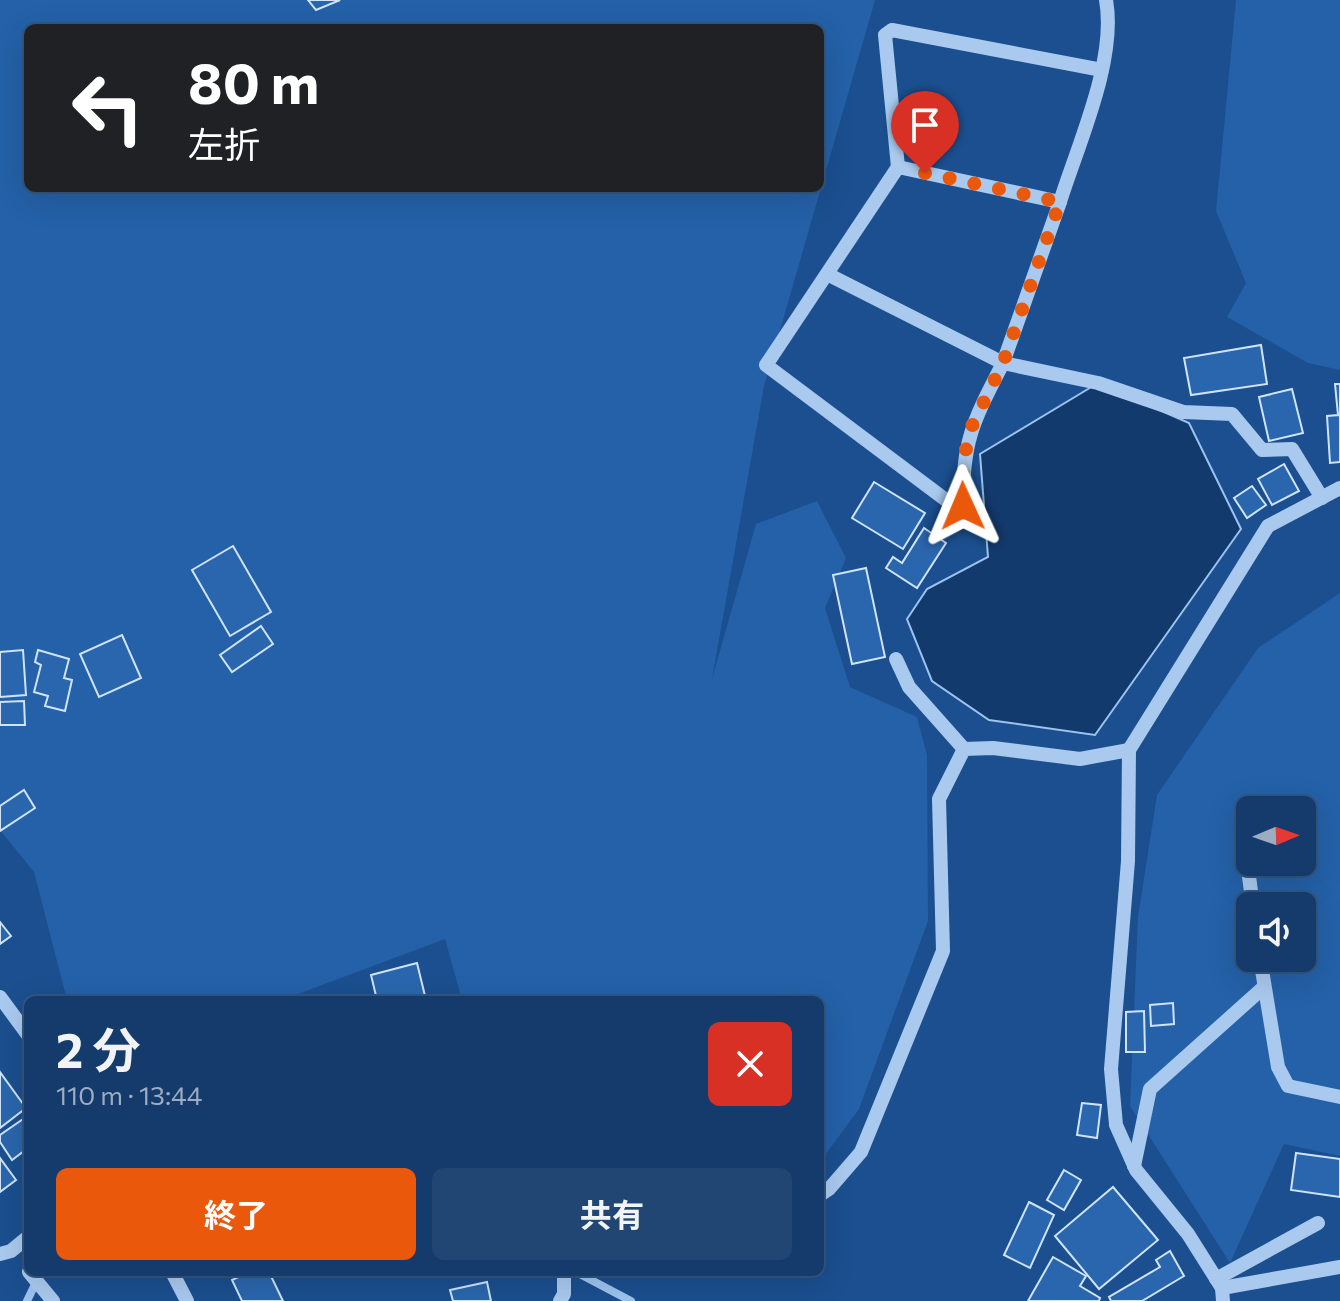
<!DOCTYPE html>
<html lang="ja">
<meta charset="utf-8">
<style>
body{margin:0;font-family:Commissioner,"Noto Sans JP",sans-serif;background:#214673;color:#f1f3f6;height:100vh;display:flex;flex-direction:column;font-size:30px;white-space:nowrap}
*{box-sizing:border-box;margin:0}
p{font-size:26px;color:#9dadc1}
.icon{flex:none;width:44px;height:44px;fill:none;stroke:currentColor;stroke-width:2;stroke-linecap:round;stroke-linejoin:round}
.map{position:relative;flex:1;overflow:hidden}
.drawer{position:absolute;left:24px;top:996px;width:800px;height:280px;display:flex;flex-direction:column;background:#143b6b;border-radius:12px;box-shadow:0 8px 32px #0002,0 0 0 2px #33557e}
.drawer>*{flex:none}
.top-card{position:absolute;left:24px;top:24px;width:800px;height:168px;border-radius:12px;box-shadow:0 8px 32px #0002,0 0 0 2px #33557e;background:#202124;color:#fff;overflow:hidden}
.needle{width:52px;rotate:88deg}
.buttons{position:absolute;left:1236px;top:796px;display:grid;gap:16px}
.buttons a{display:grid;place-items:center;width:80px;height:80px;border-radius:12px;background:#143b6b;box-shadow:0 8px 32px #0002,0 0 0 2px #33557e;font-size:40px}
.pin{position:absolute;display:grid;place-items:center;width:68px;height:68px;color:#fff;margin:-82px -34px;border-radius:50% 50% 50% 0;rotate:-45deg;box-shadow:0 0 8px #0007}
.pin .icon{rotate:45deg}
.me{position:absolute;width:88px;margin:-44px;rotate:359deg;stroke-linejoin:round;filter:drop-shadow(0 0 6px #0008)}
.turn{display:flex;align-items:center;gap:28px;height:168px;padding:0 32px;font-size:36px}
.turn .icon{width:104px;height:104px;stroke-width:2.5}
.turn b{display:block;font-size:56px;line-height:68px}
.round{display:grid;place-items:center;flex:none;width:84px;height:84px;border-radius:12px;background:#214673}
.headline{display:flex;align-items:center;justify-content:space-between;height:136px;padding:0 32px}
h1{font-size:48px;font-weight:700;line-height:60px}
.button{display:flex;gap:16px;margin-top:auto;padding:16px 32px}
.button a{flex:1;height:92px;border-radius:12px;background:#ea580c;color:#fff;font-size:32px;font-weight:700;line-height:92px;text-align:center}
.button a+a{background:#214673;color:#f1f3f6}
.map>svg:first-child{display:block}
.green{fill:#2461a8;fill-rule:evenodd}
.water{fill:#123a6d;stroke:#9cc4f0;stroke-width:2}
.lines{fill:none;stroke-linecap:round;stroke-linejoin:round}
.stream{stroke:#9cc4f0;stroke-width:8}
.building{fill:#2a66ad;stroke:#cfe3fa;stroke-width:2}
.minor{stroke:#a9c9ee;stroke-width:14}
.route{stroke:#ea580c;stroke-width:14;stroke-dasharray:0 25.2}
</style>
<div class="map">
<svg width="1340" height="1301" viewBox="0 0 1340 1301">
<rect width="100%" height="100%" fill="#1b4f8f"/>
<!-- green -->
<g class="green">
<path d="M 0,0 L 875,0 L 764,386 L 712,679 L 756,524 L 817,501 L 846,558 L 825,608 L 850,687 L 917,717 L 927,755 L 928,921 L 859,1109 L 820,1162 L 820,1000 L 462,1000 L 445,939 L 282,1000 L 67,1000 L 34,872 L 0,830 ZM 28,28 L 820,28 L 820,188 L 28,188 Z"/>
<polygon points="1236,0 1340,0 1340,370 1308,363 1227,317 1246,283 1216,211"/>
<path d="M 1340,593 L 1340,1156 L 1284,1144 L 1230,1263 L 1130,1106 L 1138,917 L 1157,795 L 1258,648 ZM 1250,810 L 1302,810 L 1302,862 L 1250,862 ZM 1250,906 L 1302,906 L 1302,958 L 1250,958 Z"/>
</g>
<!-- water -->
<polygon class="water" points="1098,383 1189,423 1241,529 1095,735 989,720 932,681 907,619 927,589 988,557 980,454"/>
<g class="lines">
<!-- stream -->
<g class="stream">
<polyline points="576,1272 631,1301"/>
<polyline points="27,1301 41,1272"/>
</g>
</g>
<!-- building -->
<g class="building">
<polygon points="308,0 340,0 316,10"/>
<polygon points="1261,345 1267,384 1191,395 1184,358"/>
<polygon points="1335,384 1340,384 1340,462 1330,463 1327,416 1338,415"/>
<polygon points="1292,389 1303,433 1269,441 1259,397"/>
<polygon points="1284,464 1299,491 1272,505 1258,479"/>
<polygon points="874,482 925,513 903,549 852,518"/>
<polygon points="1252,486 1266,505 1247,518 1234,498"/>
<polygon points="924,528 946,543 917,588 886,568 893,557 902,563"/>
<polygon points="233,546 271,612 230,636 192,570"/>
<polygon points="866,568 885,657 852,664 833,575"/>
<polygon points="261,626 273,644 232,672 220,655"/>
<polygon points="122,635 141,678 99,697 80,654"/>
<polygon points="23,650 26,695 0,697 0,652"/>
<polygon points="38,650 69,659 64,678 72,680 65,711 45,706 48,696 34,692 41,665 35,662"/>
<polygon points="24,701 25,725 0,725 0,702"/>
<polygon points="24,790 35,808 0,831 0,806"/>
<polygon points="0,922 11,936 0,944"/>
<polygon points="417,963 426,1000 377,1000 371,975"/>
<polygon points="1173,1003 1174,1024 1151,1026 1150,1005"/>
<polygon points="1144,1011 1145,1052 1126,1052 1126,1012"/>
<polygon points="0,1072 26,1108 0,1128"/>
<polygon points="1082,1103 1101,1105 1097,1138 1077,1135"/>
<polygon points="26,1117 28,1148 12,1160 0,1142 0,1135"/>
<polygon points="1296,1153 1340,1159 1340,1197 1291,1190"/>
<polygon points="0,1158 16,1180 0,1192"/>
<polygon points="1064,1170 1081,1180 1064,1210 1047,1200"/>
<polygon points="1113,1187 1158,1240 1099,1289 1055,1236"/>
<polygon points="1029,1202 1054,1215 1030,1268 1004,1255"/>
<polygon points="1170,1251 1184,1276 1142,1301 1111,1301 1109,1297 1160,1267 1156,1260"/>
<polygon points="1053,1257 1086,1276 1080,1286 1100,1298 1099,1301 1028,1301"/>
<polygon points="249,1272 269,1272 283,1301 242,1301 232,1280"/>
<polygon points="487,1282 491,1301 453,1301 450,1290"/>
</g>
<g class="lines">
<!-- minor -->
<g class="minor">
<polyline points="898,167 885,35 892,30 1102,70"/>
<path d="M 1060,202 C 1078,144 1117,60 1106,0"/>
<path d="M 827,274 L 1003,363 L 1060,202 L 898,167 L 766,365 L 958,509 L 963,506 C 962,440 974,420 1003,363 L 1098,383 L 1183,412 L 1232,414 L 1262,450 L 1292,449 L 1322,498"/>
<polyline points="896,659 909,687 964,749"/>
<polyline points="1242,825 1253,906"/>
<polyline points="1260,958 1278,1067 1288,1086 1340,1097"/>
<polyline points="0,997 28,1035"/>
<polyline points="1134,1166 1150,1089 1264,987"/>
<polyline points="820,1195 829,1189 861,1152 943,951 939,799 964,749 993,748 1080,759 1129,750"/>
<polyline points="0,1254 11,1251 28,1237"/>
<polyline points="29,1272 53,1301"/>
<polyline points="172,1272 187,1301"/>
<polyline points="1216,1279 1318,1223"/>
<polyline points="1222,1288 1340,1267"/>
<polyline points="560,1301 564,1294 564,1272"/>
<polyline points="1223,1301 1222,1288 1188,1234 1136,1170 1116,1125 1111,1069 1128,861 1129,750 1268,526 1340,488"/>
</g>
</g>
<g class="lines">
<!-- route -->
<polyline class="route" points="925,173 1060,202 1003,363 972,426 963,461 963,506"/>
</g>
</svg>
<div class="buttons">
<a><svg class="needle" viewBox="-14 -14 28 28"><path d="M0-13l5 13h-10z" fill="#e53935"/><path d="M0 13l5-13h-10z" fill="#9dadc1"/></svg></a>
<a><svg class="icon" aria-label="sound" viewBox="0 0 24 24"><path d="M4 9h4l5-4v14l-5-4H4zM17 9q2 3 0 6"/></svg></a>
</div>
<div class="pin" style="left:925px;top:173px;background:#d93025"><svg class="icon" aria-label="arrive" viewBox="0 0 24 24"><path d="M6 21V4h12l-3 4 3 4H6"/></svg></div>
<svg class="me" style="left:963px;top:506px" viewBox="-20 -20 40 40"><path d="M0-17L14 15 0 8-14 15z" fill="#ea580c" stroke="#fff" stroke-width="4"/></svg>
<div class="top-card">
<div class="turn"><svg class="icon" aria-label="left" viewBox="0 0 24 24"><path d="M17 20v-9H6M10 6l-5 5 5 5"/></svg><div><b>80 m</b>左折</div></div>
</div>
<section class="drawer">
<div class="headline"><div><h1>2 分</h1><p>110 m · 13:44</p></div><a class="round" style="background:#d93025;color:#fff"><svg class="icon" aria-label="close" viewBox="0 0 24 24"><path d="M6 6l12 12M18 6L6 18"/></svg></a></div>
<div class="button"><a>終了</a><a>共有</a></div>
</section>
</div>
